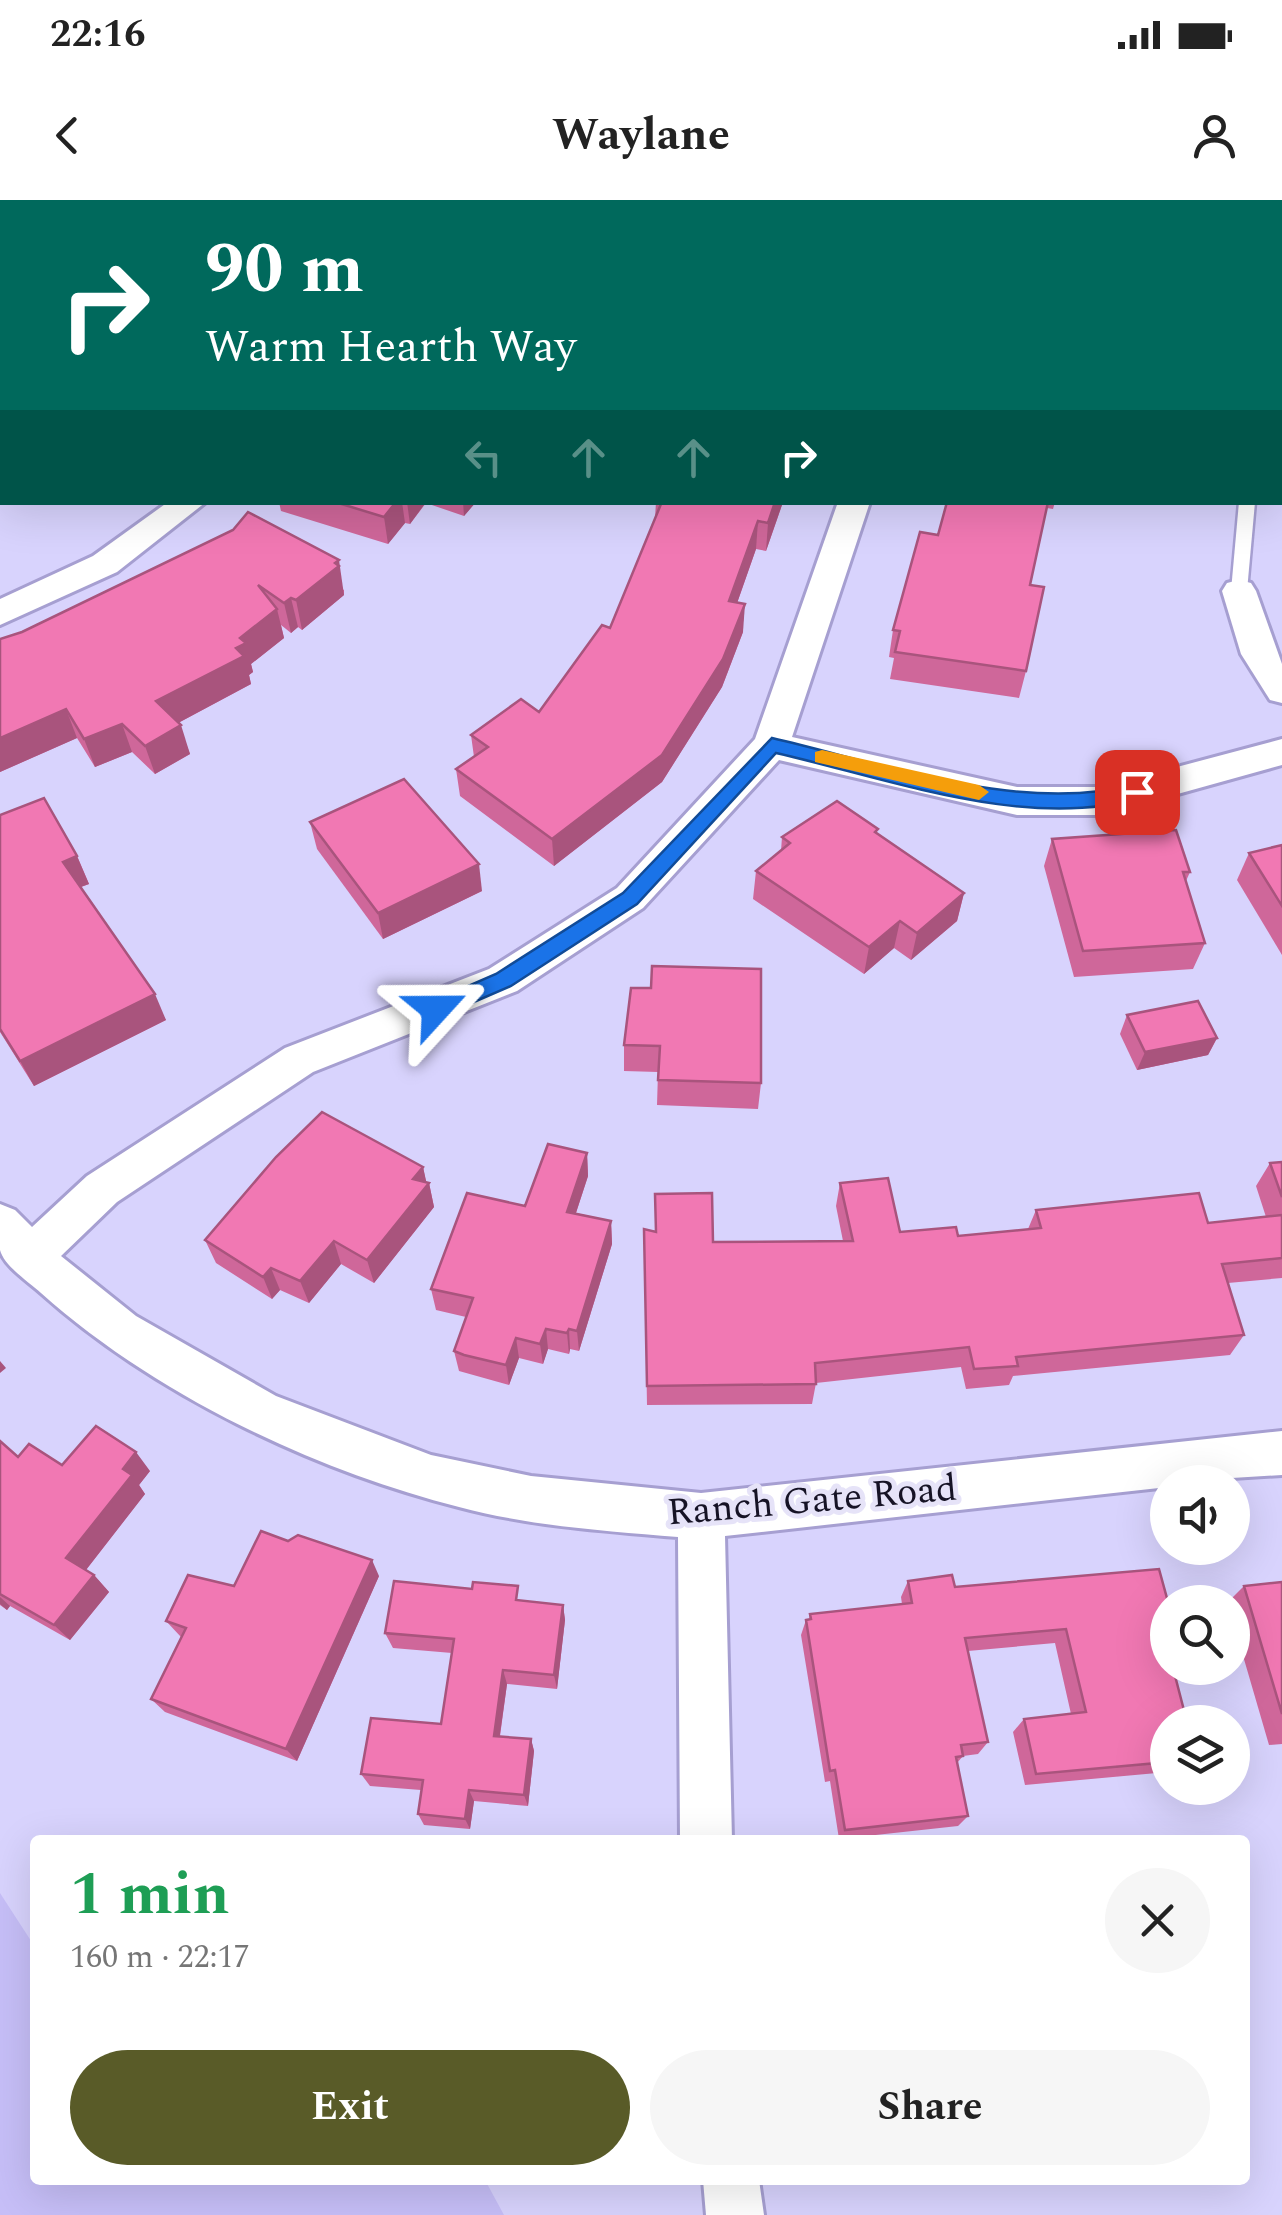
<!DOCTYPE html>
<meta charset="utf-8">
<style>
body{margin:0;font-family:Spectral,serif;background:#f6f6f6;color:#222;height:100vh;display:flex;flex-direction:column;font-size:38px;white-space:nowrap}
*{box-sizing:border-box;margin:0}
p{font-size:32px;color:#767676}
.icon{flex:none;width:55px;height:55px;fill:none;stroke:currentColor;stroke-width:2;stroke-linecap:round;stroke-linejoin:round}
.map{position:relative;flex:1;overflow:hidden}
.details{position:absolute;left:30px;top:1635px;width:1220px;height:350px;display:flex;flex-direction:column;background:#fff;border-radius:10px;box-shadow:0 10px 40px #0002}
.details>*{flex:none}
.hud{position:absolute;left:0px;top:0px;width:1282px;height:305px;box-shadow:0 10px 40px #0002;background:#00695c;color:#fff;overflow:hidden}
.buttons{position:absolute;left:1150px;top:1265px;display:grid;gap:20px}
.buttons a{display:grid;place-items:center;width:100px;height:100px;border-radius:50%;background:#fff;box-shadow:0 10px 40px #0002;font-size:50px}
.pin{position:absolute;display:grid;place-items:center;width:85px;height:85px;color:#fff;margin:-42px;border-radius:20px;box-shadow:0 5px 15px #0006}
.me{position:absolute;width:110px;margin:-55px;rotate:66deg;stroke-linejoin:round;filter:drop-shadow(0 0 8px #0008)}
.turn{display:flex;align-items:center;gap:35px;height:210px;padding:0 40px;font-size:45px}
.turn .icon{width:130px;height:130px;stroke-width:2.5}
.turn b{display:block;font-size:70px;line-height:85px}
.lanes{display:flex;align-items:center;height:95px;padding:0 40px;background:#0003;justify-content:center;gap:50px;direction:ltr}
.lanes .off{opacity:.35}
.round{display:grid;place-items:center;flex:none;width:105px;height:105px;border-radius:52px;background:#f6f6f6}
.overview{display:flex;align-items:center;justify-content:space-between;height:170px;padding:0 40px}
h1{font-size:60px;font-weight:700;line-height:75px;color:#1e9e55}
.primary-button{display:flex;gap:20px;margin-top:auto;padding:20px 40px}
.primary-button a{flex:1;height:115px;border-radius:60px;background:#595b28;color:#fff;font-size:40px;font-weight:700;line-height:115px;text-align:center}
.primary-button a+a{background:#f6f6f6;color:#222}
.status{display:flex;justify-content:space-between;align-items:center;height:70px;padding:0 50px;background:#fff;direction:ltr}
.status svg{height:28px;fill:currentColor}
header{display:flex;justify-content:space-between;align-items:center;height:130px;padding:0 40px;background:#fff;font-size:45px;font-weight:700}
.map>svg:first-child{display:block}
.green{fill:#c6bef7}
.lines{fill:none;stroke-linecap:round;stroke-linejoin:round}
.lane-casing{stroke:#a69fd1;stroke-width:5}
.street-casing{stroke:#a69fd1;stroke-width:6}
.lane{fill:#fff;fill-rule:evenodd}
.street{fill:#fff;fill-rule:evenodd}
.wall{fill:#cf679a}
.shaded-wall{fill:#a9547d}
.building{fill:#f178b3;stroke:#a9547d;stroke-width:2.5}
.route{fill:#1a73e8;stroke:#114b97;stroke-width:2.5}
.slow{fill:#f59e0b}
.labels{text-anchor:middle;stroke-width:10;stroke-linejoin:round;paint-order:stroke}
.street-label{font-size:38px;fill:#161325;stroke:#e6e3f8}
</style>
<div class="status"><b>22:16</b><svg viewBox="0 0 49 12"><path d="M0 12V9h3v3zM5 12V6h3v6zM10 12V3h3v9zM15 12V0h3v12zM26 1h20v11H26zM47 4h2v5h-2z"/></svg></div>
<header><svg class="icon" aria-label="back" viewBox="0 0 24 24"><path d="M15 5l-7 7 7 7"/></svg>Waylane<svg class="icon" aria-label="person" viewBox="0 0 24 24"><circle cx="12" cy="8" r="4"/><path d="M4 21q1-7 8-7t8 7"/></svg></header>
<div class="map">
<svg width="1282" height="2015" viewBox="0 0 1282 2015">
<rect width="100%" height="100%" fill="#d8d3fd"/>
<!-- green -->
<polygon class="green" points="0,1693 35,1747 35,1980 485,1980 504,2015 0,2015"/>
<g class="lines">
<!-- lane casing -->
<g class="lane-casing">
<polygon id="lane" points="1239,302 1255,302 1247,391 1239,396 1231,391"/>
</g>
<!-- street casing -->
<g class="street-casing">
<g id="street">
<polygon points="168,302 206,302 117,372 0,425 0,399 93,356"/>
<path d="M 838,302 L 870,302 L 792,537 L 1017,587 L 1102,587 L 1282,539 L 1282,565 L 1102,615 L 1017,615 L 779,560 L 643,708 L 517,791 L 313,872 L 117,1002 L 61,1056 L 136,1116 L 276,1196 L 431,1255 L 531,1276 L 701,1293 L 1282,1231 L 1282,1275 L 1168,1282 L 1168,1287 L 725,1336 L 732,1640 L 680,1640 L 678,1337 C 605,1331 530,1326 459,1307 C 313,1270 154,1194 41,1093 C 29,1082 4,1066 0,1050 C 0,1037 0,1018 0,1004 L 15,1010 L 32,1027 L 87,976 L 285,848 L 489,769 L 617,688 L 755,539 Z"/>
<polygon points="1239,380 1251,383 1256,391 1282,464 1282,503 1270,500 1241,454 1222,391 1227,383"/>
<polygon points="703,1980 759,1980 764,2015 706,2015"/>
</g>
</g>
<!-- lane -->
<use href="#lane" class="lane"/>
<!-- street -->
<use href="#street" class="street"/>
</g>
<!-- wall -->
<g class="wall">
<polygon points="279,302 476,302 464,316 426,303 410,324 405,323 388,344 281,311"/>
<polygon points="656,302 783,302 766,351 756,349 737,403 743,432 722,487 662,582 554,666 460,596 456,569 474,557 471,535 539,512 610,428 655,318"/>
<polygon points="947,302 1055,302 1053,309 1047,308 1030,385 1026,471 1019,498 890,479 894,458 889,457 893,430 938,335"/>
<polygon points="233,330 344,390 344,395 302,430 298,427 291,433 281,425 284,438 251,464 253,472 249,475 251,484 178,523 190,554 155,574 132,552 95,567 77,538 0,572 0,439 22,432"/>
<polygon points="0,615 77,656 89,684 81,687 166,820 34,886 0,832"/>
<polygon points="310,622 482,691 383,739 317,649"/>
<polygon points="878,634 964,693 957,721 911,760 894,748 864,774 753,699 756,671 781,651 782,637"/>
<polygon points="1052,639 1190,672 1186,681 1205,743 1193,769 1074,777 1044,666"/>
<polygon points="1282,645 1282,755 1237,680 1249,653"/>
<polygon points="631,788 761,883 758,909 657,905 658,872 624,871 624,845"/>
<polygon points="1127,815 1217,838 1208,855 1137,870 1120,834"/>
<polygon points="587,953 588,976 576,1013 611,1021 612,1044 579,1151 570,1149 569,1154 548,1149 543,1164 519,1158 509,1185 459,1171 454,1151 466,1117 436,1110 431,1089"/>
<polygon points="1282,962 1282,1078 1228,1083 1244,1135 1230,1155 1013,1176 1009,1185 966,1189 961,1167 816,1183 812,1204 647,1205 644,1029 655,1031 655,994 713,1042 843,1041 836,1006 840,983 900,1032 958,1036 1028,1029 1036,1010 1208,1023 1266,1017 1256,986 1270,963"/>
<polygon points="423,967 426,982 429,983 434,1007 374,1083 341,1064 309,1103 280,1090 272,1099 216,1063 205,1040"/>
<polygon points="0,1241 18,1257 62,1265 150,1271 139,1285 145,1294 86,1370 94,1375 109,1392 70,1440 10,1406 7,1410 0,1405"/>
<polygon points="379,1376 297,1561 165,1512 151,1499 181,1437 166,1421 234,1386"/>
<polygon points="908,1381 955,1387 1168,1402 1168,1572 1025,1585 1013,1532 1024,1519 1071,1514 1055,1443 968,1451 988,1542 978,1554 963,1556 957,1563 968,1616 958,1626 839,1639 830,1581 825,1582 801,1435 806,1420 809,1420 810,1414 902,1404 901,1397"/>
<polygon points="1282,1382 1282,1544 1269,1545 1232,1418 1232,1402 1228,1402 1244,1386"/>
<polygon points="521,1401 563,1405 565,1420 557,1489 507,1484 500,1536 531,1539 534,1551 528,1606 474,1601 470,1629 424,1625 418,1614 421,1590 370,1586 361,1574 441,1524 452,1453 393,1448 385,1433"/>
</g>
<!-- shaded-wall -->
<g class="shaded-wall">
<polygon points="22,0 58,0 56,2 20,2"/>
<polygon points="315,0 340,0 338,2 313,2"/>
<polygon points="553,0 570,0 569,2 552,2"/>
<polygon points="2,24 2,66 0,69 0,26"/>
<polygon points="396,302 402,302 405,323 388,344 384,317"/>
<polygon points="407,302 426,302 410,324"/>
<polygon points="463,302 476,302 464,316"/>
<polygon points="775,302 783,302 766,351 768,323"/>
<polygon points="758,321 756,349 728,429 729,401"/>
<polygon points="339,360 344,395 302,430 296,400"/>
<polygon points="291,398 298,427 291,433 284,403"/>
<polygon points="745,404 743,432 722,487 662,582 554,666 552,639"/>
<polygon points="277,409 284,438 251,464 253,472 249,475 251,484 165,530 156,501 236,448 240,438"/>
<polygon points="66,509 77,538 0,572 0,538"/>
<polygon points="122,524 132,552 95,567 84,539"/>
<polygon points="181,525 190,554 155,574 145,546"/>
<polygon points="77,656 89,684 75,689 63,662"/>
<polygon points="479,664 482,691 383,739 378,713"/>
<polygon points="964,693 957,721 911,760 917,733"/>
<polygon points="900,721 894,748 864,774 869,747"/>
<polygon points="155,794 166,820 34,886 20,861"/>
<polygon points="1217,838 1208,855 1137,870 1145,852"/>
<polygon points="587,953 588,976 569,1034 567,1012"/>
<polygon points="423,967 427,985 429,983 434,1007 374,1083 367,1060 413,979"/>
<polygon points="611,1021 612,1044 579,1151 577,1131"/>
<polygon points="334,1041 341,1064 309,1103 300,1081"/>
<polygon points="271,1068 280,1090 272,1099 263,1077"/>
<polygon points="546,1129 548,1149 543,1164 540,1144"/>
<polygon points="569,1129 570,1149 569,1154 567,1133"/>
<polygon points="516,1138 519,1158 509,1185 506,1165"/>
<polygon points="0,1161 6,1168 0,1173"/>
<polygon points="136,1252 150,1271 139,1285 145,1294 82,1375 66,1358 123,1269"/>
<polygon points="372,1360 379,1376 297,1561 286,1549"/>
<polygon points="94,1375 109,1392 70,1440 54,1425"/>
<polygon points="0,1397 10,1406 7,1410 0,1404"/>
<polygon points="563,1405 565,1420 557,1489 554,1475"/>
<polygon points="503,1470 507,1484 498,1548 494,1536"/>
<polygon points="531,1539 534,1551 528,1606 524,1595"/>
<polygon points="469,1590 474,1601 470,1629 465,1619"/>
</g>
<!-- building -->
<g class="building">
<polygon points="0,0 22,0 20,2 2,2 2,24 0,26"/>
<polygon points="218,0 315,0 313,2 216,2"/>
<polygon points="451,0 553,0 552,2 450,2"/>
<polygon points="776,0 883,0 882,2 775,2"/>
<polygon points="1014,0 1138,0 1138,2 1013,2"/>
<polygon points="335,302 396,302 384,317"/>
<polygon points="656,302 775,302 768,323 758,321 729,401 745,404 723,459 662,555 552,639 456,569 488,547 471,535 521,499 539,512 602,425 610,428 661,304"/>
<polygon points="947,302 1048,302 1030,385 1044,387 1026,471 895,452 900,431 893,430 920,332 938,335"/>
<polygon points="248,312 339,360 335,363 339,366 296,400 291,398 284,403 258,385 277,409 240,438 246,443 236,448 244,456 156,501 181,525 145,546 122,524 84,539 66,509 0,538 0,439 22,432 233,330"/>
<polygon points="404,579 479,664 378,713 310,622"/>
<polygon points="44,598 77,656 63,662 155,794 20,861 0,829 0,615"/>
<polygon points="837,601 878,629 875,632 964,693 917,733 900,721 869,747 756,671 790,643 782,637"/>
<polygon points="1176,630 1190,672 1183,672 1205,743 1083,751 1052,639"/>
<polygon points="1282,645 1282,706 1249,653"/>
<polygon points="652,766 761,769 761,883 658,880 660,846 624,845 631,788 651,788"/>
<polygon points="1198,801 1217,838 1145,852 1127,815"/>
<polygon points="322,912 423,967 413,979 429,983 367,1060 334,1041 300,1081 271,1068 263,1077 205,1040 276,957"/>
<polygon points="548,944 587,953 567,1012 611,1021 577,1131 569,1129 567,1133 546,1129 540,1144 516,1138 506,1165 464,1155 454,1151 473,1098 431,1089 467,993 525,1006"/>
<polygon points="1282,962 1282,997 1270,963"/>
<polygon points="888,978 900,1032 956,1027 958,1036 1041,1028 1036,1010 1199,993 1208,1023 1282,1015 1282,1058 1222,1064 1244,1135 1016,1157 1018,1166 974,1169 969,1147 815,1163 816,1184 647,1186 644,1029 656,1032 655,994 712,993 713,1042 853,1041 840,983"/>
<polygon points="96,1226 136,1252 123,1269 132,1275 66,1358 94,1375 54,1425 0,1394 0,1241 18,1257 29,1244 62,1265"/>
<polygon points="261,1331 288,1341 298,1335 372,1360 286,1549 151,1499 186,1428 166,1421 188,1375 234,1386"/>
<polygon points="1159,1369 1168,1402 1168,1441 1166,1441 1168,1447 1168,1468 1173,1468 1187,1522 1168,1522 1168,1562 1036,1574 1024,1519 1086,1512 1066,1429 965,1438 988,1542 961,1545 963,1556 956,1557 968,1616 845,1630 835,1570 830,1571 806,1420 811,1419 810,1414 912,1403 908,1381 952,1375 955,1387"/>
<polygon points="394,1381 472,1389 473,1382 518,1386 516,1400 563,1405 554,1475 503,1470 494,1536 531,1539 524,1595 469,1590 465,1619 418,1614 423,1580 361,1574 371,1518 441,1524 454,1439 385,1433"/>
<polygon points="1282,1382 1282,1514 1244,1386"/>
</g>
<!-- route -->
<path class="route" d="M 772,538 C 885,564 1023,615 1137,584 L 1147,592 L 1144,597 C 1029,632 890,579 776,553 L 637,704 L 511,786 L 444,815 L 429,815 L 429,803 L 496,774 L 623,693 Z"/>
<!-- slow -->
<polygon class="slow" points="822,550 979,585 989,592 979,600 815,562 815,552"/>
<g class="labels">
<!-- street labels -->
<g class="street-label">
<text transform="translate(812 1299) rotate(-5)" y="13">Ranch Gate Road</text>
</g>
</g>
</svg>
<div class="buttons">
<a><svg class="icon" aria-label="sound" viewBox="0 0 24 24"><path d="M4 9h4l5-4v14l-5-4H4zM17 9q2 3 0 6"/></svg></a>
<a><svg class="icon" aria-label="search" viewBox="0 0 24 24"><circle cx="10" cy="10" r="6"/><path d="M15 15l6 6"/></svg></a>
<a><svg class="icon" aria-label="layers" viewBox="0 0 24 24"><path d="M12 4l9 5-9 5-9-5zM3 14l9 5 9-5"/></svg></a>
</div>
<div class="pin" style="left:1137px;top:592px;background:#d93025"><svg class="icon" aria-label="arrive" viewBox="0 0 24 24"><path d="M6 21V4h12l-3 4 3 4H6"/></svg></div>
<svg class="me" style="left:436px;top:809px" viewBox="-20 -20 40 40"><path d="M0-17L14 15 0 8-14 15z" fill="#1a73e8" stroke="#fff" stroke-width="4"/></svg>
<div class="hud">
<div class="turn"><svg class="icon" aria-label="right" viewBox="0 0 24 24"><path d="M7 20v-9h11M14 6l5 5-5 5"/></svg><div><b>90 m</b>Warm Hearth Way</div></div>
<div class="lanes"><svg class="icon off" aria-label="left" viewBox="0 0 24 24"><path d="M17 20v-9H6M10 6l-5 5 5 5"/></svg><svg class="icon off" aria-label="ahead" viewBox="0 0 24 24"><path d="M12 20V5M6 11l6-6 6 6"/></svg><svg class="icon off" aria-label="ahead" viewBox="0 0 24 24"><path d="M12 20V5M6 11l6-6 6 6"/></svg><svg class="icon" aria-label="right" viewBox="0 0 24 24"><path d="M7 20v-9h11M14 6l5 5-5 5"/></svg></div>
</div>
<section class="details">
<div class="overview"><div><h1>1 min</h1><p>160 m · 22:17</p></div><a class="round"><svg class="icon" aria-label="close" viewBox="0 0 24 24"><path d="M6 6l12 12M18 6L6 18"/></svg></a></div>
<div class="primary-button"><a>Exit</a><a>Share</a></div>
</section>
</div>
